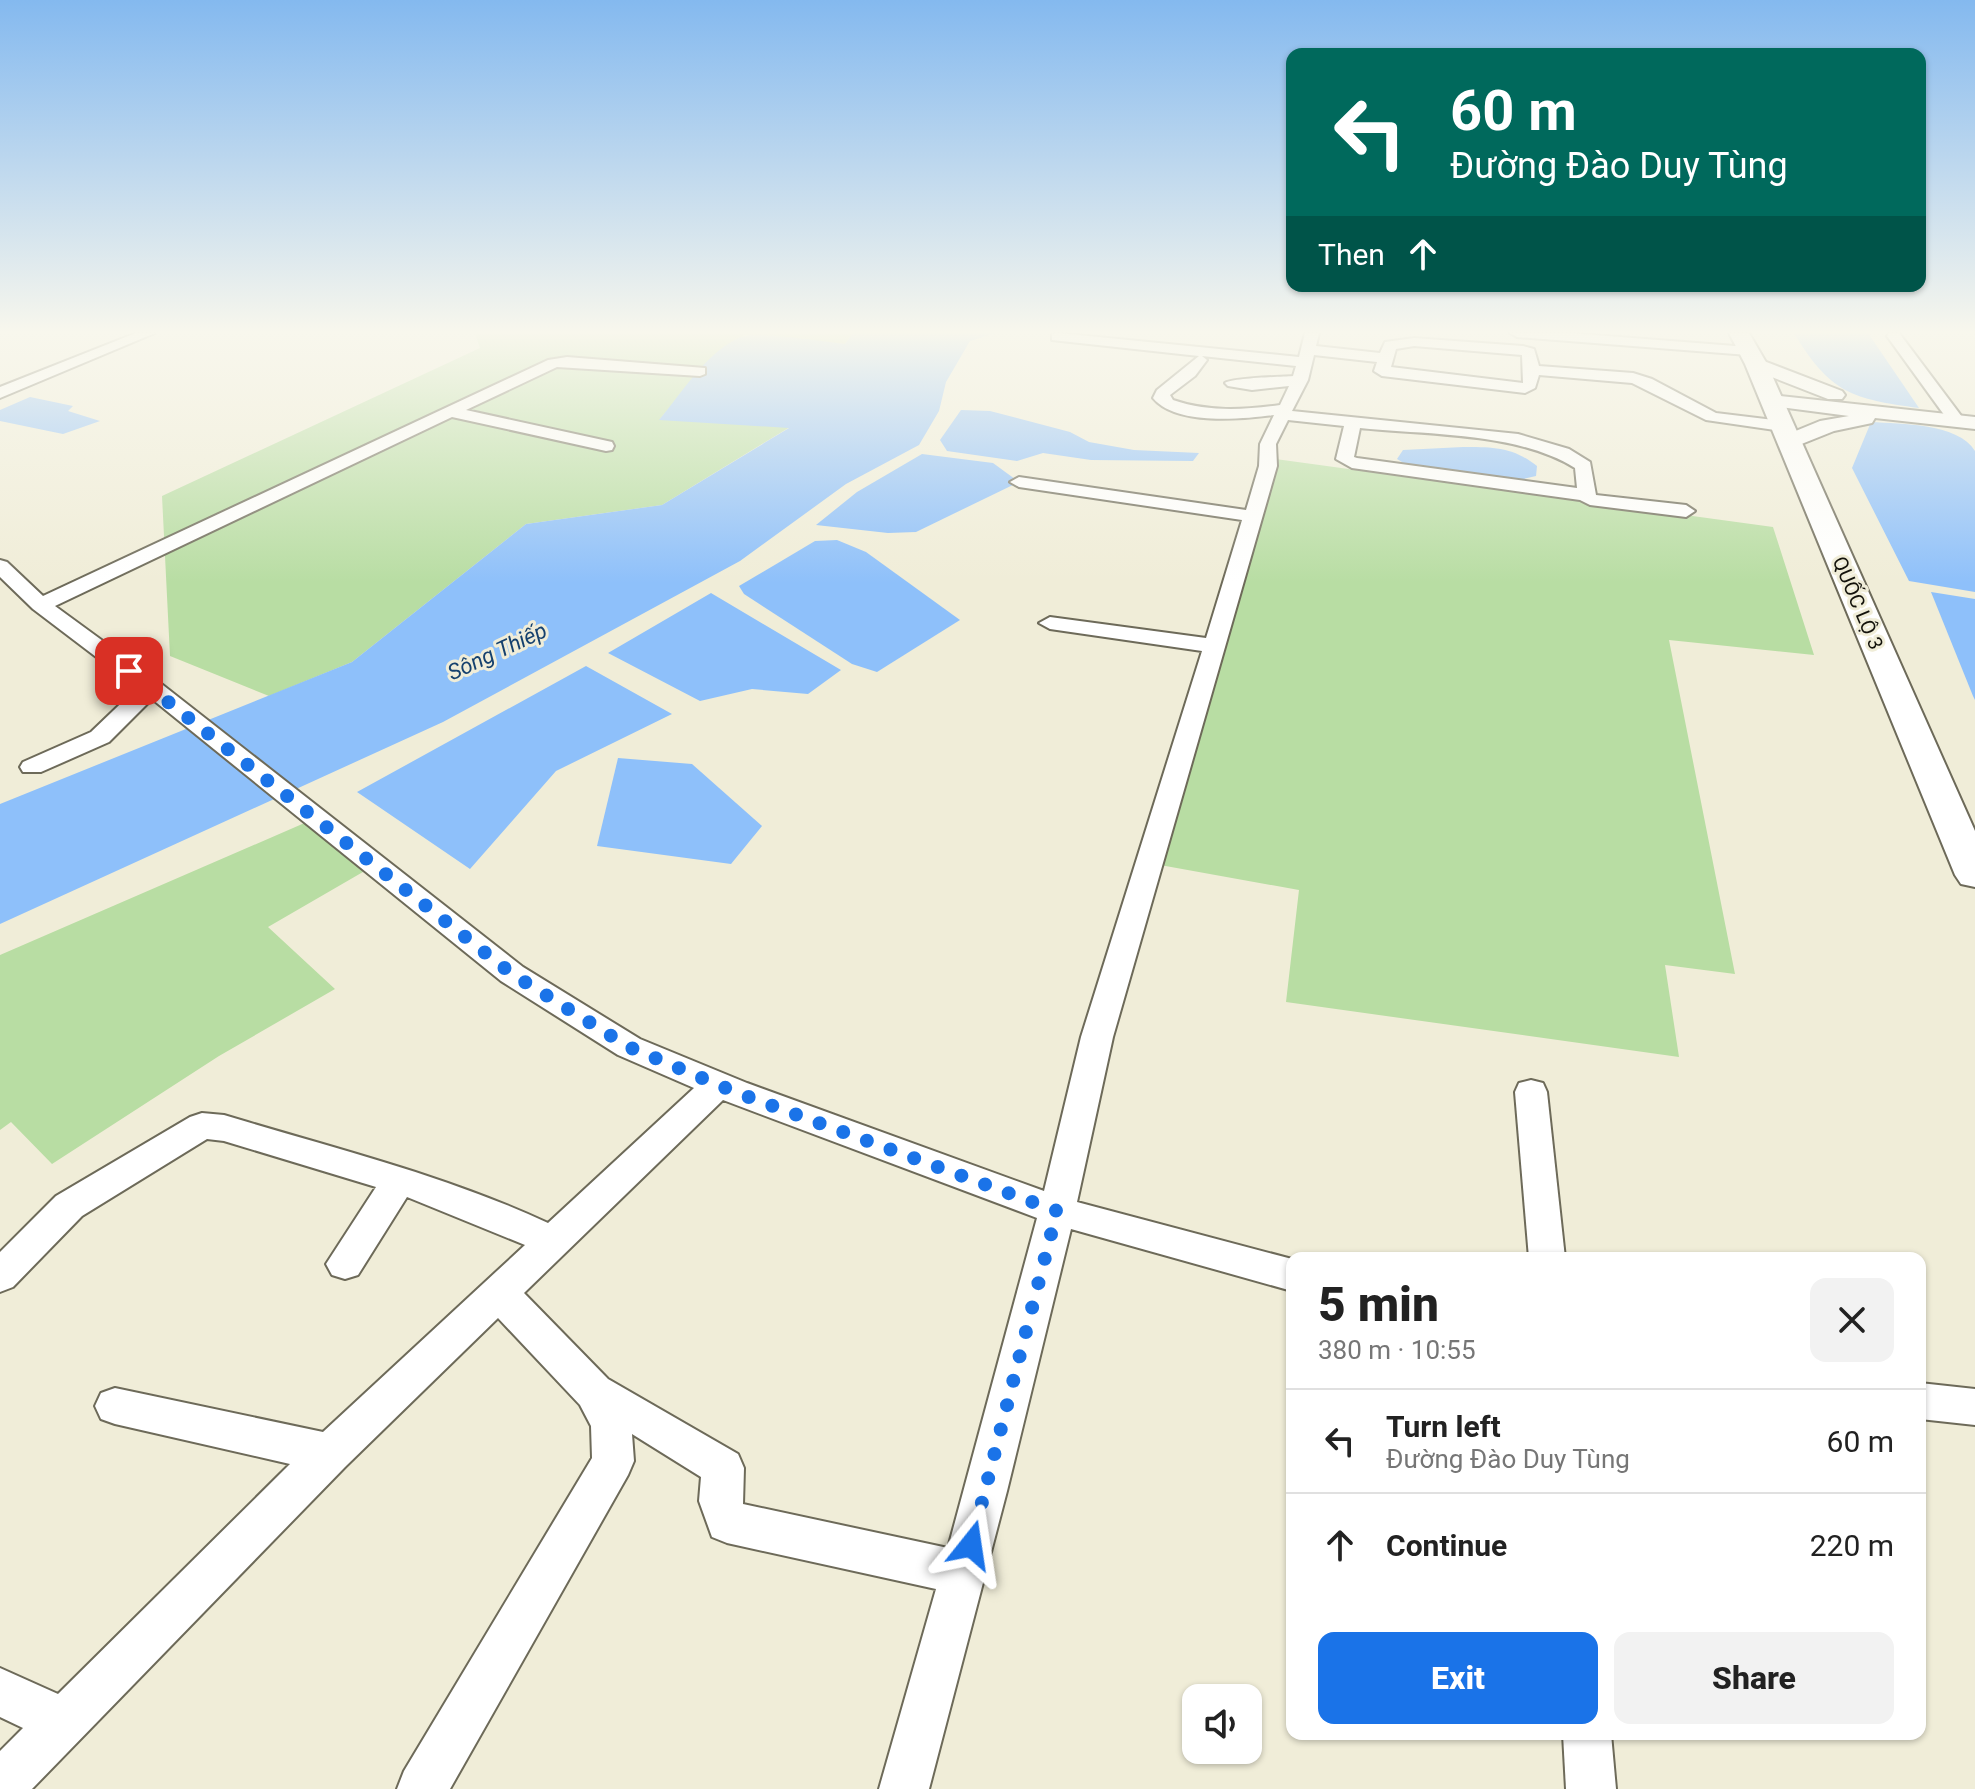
<!DOCTYPE html>
<meta charset="utf-8">
<style>
body{margin:0;font-family:Roboto,sans-serif;background:#f2f2f2;color:#222;height:100vh;display:flex;flex-direction:column;font-size:30px;white-space:nowrap}
*{box-sizing:border-box;margin:0}
p{font-size:26px;color:#767676}
.icon{flex:none;width:44px;height:44px;fill:none;stroke:currentColor;stroke-width:2;stroke-linecap:round;stroke-linejoin:round}
.map{position:relative;flex:1;overflow:hidden}
.panel{position:absolute;left:1286px;top:1252px;width:640px;height:488px;display:flex;flex-direction:column;background:#fff;border-radius:16px;box-shadow:0 2px 6px #0004}
.panel>*{flex:none}
.guide{position:absolute;left:1286px;top:48px;width:640px;height:244px;border-radius:16px;box-shadow:0 2px 6px #0004;background:#00695c;color:#fff;overflow:hidden}
.buttons{position:absolute;left:1182px;top:1684px;display:grid;gap:16px}
.buttons a{display:grid;place-items:center;width:80px;height:80px;border-radius:16px;background:#fff;box-shadow:0 2px 6px #0004;font-size:40px}
.pin{position:absolute;display:grid;place-items:center;width:68px;height:68px;color:#fff;margin:-34px;border-radius:16px;box-shadow:0 4px 12px #0006}
.me{position:absolute;width:88px;margin:-44px;rotate:15deg;stroke-linejoin:round;filter:drop-shadow(0 0 6px #0008)}
.turn{display:flex;align-items:center;gap:28px;height:168px;padding:0 32px;font-size:36px}
.turn .icon{width:104px;height:104px;stroke-width:2.5}
.turn b{display:block;font-size:56px;line-height:68px}
.then{display:flex;align-items:center;height:76px;padding:0 32px;background:#0003;gap:16px;font-size:30px}
.round{display:grid;place-items:center;flex:none;width:84px;height:84px;border-radius:16px;background:#f2f2f2}
.headline{display:flex;align-items:center;justify-content:space-between;height:136px;padding:0 32px}
h1{font-size:48px;font-weight:800;line-height:60px}
.action{display:flex;gap:16px;margin-top:auto;padding:16px 32px}
.action a{flex:1;height:92px;border-radius:16px;background:#1a73e8;color:#fff;font-size:32px;font-weight:800;line-height:92px;text-align:center}
.action a+a{background:#f2f2f2;color:#222}
ul{padding:0;list-style:none}
li{display:flex;align-items:center;gap:24px;height:104px;padding:0 32px;border-top:2px solid #e0e0e0}
li div{flex:1}
li b{display:block;font-size:30px}
li em{font-style:normal}
.map>svg:first-child{display:block}
.green{fill:#b8dda3}
.water{fill:#8ec0fa}
.lines{fill:none;stroke-linecap:round;stroke-linejoin:round}
.minor-casing{stroke:#6d6a59;stroke-width:4}
.major-casing{stroke:#6d6a59;stroke-width:4}
.highway-casing{stroke:#6d6a59;stroke-width:4}
.minor{fill:#fff;fill-rule:evenodd}
.major{fill:#fff;fill-rule:evenodd}
.highway{fill:#fff;fill-rule:evenodd}
.route{stroke:#1a73e8;stroke-width:14;stroke-dasharray:0 25.2}
.labels{text-anchor:middle;stroke-width:6;stroke-linejoin:round;paint-order:stroke}
.far-street-label{font-size:20px;fill:#13120b;stroke:#f0edd8}
.far-water-label{font-size:22px;font-style:italic;fill:#15416e;stroke:#f0edd8}
</style>
<div class="map">
<svg width="1975" height="1789" viewBox="0 0 1975 1789">
<rect width="100%" height="100%" fill="#f0edd8"/>
<!-- green -->
<g class="green">
<polygon points="475,333 853,333 845,344 744,335 700,371 660,419 790,427 662,505 526,524 352,662 269,696 170,656 162,496 480,348"/>
<polygon points="1268,458 1773,527 1814,655 1669,640 1735,974 1665,965 1679,1057 1286,1002 1299,890 1149,863"/>
<polygon points="316,818 375,865 268,927 335,989 219,1056 52,1164 11,1122 0,1130 0,955"/>
</g>
<!-- water -->
<g class="water">
<path d="M 853,333 L 996,333 L 970,341 L 946,382 L 939,411 L 919,445 L 846,484 L 740,561 L 443,722 L 0,924 L 0,804 L 352,662 L 526,524 L 662,505 L 789,428 L 659,420 C 682,393 707,351 741,337 C 755,331 826,342 845,344 Z"/>
<path d="M 1794,333 L 1868,333 L 1919,408 C 1852,399 1830,393 1794,333 Z"/>
<polygon points="30,397 73,406 68,411 100,421 63,434 0,421 0,410"/>
<polygon points="961,410 990,411 1070,432 1089,442 1134,450 1199,453 1193,461 1091,460 1043,453 1017,461 947,451 940,440"/>
<path d="M 1871,422 C 1901,424 1958,423 1975,451 L 1975,592 L 1909,581 L 1852,468 Z"/>
<path d="M 1463,447 C 1493,447 1513,447 1537,466 L 1536,476 L 1515,481 L 1407,465 L 1397,459 L 1403,450 Z"/>
<polygon points="922,454 993,463 1019,482 916,532 888,533 816,525 857,492"/>
<polygon points="837,540 866,552 960,620 877,672 852,664 744,594 739,586 815,541"/>
<polygon points="1931,592 1975,599 1975,700 1973,696"/>
<polygon points="711,593 841,670 808,694 752,689 700,701 608,653"/>
<polygon points="586,666 672,714 556,771 470,869 357,792"/>
<polygon points="618,758 692,764 762,826 731,864 597,846"/>
</g>
<g class="lines">
<!-- minor casing -->
<g class="minor-casing">
<g id="minor">
<polygon points="136,333 155,333 0,398 0,387"/>
<path d="M 1058,333 L 1299,357 L 1305,333 L 1319,333 L 1316,346 L 1380,353 L 1385,342 L 1414,338 L 1523,346 L 1534,349 L 1539,366 L 1633,373 L 1652,379 L 1716,413 L 1782,421 L 1790,426 L 1782,431 L 1706,420 L 1632,383 L 1539,375 L 1535,388 L 1525,393 L 1382,376 L 1374,371 L 1377,362 L 1314,355 L 1308,380 L 1292,411 L 1518,434 L 1569,449 L 1590,462 L 1596,495 L 1686,505 L 1695,511 L 1686,517 L 1590,505 L 1580,500 L 1352,468 L 1336,459 L 1344,426 L 1288,420 L 1276,444 L 1277,466 L 1113,1037 L 1077,1202 L 1292,1259 L 1292,1291 L 1071,1229 L 1007,1491 L 929,1789 L 879,1789 L 936,1589 L 727,1543 L 712,1537 L 699,1501 L 701,1477 L 632,1434 L 634,1461 L 628,1475 L 450,1789 L 397,1789 L 404,1771 L 592,1458 L 591,1426 L 580,1405 L 498,1318 L 345,1467 L 32,1789 L 0,1789 L 0,1751 L 23,1728 L 0,1717 L 0,1668 L 58,1694 L 290,1464 L 115,1424 L 101,1419 L 95,1406 L 101,1393 L 115,1388 L 323,1432 L 525,1245 L 407,1197 L 358,1275 L 345,1279 L 332,1275 L 326,1264 L 376,1187 L 224,1141 L 207,1139 L 82,1216 L 13,1287 L 0,1292 L 0,1252 L 56,1196 L 190,1117 L 202,1113 L 224,1115 C 333,1148 445,1175 548,1223 L 694,1088 L 618,1055 L 501,981 L 152,699 L 109,742 L 41,772 L 23,772 L 20,767 L 23,762 L 91,732 L 137,688 L 33,609 L 0,577 L 0,560 L 7,562 L 43,596 L 548,360 L 567,357 L 705,368 L 705,374 L 700,376 L 557,367 L 466,410 L 612,442 L 614,446 L 612,450 L 606,451 L 452,417 L 55,606 L 159,682 L 523,967 L 640,1039 L 747,1083 L 1044,1191 L 1081,1037 L 1202,651 L 1050,629 L 1039,623 L 1050,617 L 1206,638 L 1242,520 L 1019,487 L 1010,482 L 1019,477 L 1246,510 L 1259,466 L 1260,444 L 1274,415 C 1242,419 1176,426 1153,398 L 1157,390 L 1199,356 L 1052,340 L 1052,334 ZM 1414,346 L 1522,355 L 1523,383 L 1391,367 L 1396,349 ZM 1202,356 L 1296,366 L 1293,376 C 1280,377 1232,378 1225,383 L 1228,386 L 1252,390 L 1289,386 L 1280,405 C 1243,410 1208,412 1173,400 L 1170,395 L 1195,376 L 1207,360 ZM 1360,428 C 1428,435 1517,432 1575,468 L 1577,488 L 1357,458 L 1354,457 ZM 723,1100 L 1037,1218 L 948,1548 L 743,1504 L 744,1468 L 738,1454 L 608,1379 L 524,1293 Z"/>
<polygon points="1510,333 1569,333 1748,347 1755,351 1748,355 1517,337"/>
<polygon points="1889,333 1899,333 1962,417 1962,423 1950,423 1887,336"/>
<polygon points="1531,1080 1543,1083 1547,1092 1565,1258 1529,1258 1515,1092 1519,1083"/>
<polygon points="1920,1383 1975,1389 1975,1425 1920,1419"/>
<polygon points="1563,1734 1611,1734 1616,1789 1566,1789"/>
</g>
</g>
<!-- major casing -->
<g class="major-casing">
<g id="major">
<polygon points="1756,358 1842,391 1845,395 1842,399 1828,399 1749,368 1746,364 1749,360"/>
<polygon points="1771,395 1975,417 1975,429 1875,418 1872,423 1834,431 1789,449 1781,447 1778,442 1781,437 1820,421 1849,416 1764,405 1761,401 1764,397"/>
</g>
</g>
<!-- highway casing -->
<g class="highway-casing">
<polygon id="highway" points="1729,333 1749,333 1767,364 1975,831 1975,887 1961,884 1955,875 1745,364"/>
</g>
<!-- minor -->
<use href="#minor" class="minor"/>
<!-- major -->
<use href="#major" class="major"/>
<!-- highway -->
<use href="#highway" class="highway"/>
</g>
<!-- sky -->
<linearGradient id="sky" x2="0" y2="1"><stop stop-color="#84b9ef"/><stop offset="0.57" stop-color="#f8f7ed"/><stop offset="1" stop-color="#f8f7ed" stop-opacity="0"/></linearGradient>
<rect width="1975" height="583" fill="url(#sky)"/>
<g class="lines">
<!-- route -->
<polyline class="route" points="129,671 512,974 629,1047 735,1092 1057,1211 971,1545"/>
</g>
<g class="labels">
<!-- far-street labels -->
<g class="far-street-label">
<text transform="translate(1858 603) rotate(67)" y="7">QUỐC LỘ 3</text>
</g>
<!-- far-water labels -->
<g class="far-water-label">
<text transform="translate(497 651) rotate(-25)" y="8">Sông Thiếp</text>
</g>
</g>
</svg>
<div class="buttons">
<a><svg class="icon" aria-label="sound" viewBox="0 0 24 24"><path d="M4 9h4l5-4v14l-5-4H4zM17 9q2 3 0 6"/></svg></a>
</div>
<div class="pin" style="left:129px;top:671px;background:#d93025"><svg class="icon" aria-label="arrive" viewBox="0 0 24 24"><path d="M6 21V4h12l-3 4 3 4H6"/></svg></div>
<svg class="me" style="left:971px;top:1545px" viewBox="-20 -20 40 40"><path d="M0-17L14 15 0 8-14 15z" fill="#1a73e8" stroke="#fff" stroke-width="4"/></svg>
<div class="guide">
<div class="turn"><svg class="icon" aria-label="left" viewBox="0 0 24 24"><path d="M17 20v-9H6M10 6l-5 5 5 5"/></svg><div><b>60 m</b>Đường Đào Duy Tùng</div></div>
<div class="then">Then<svg class="icon" aria-label="ahead" viewBox="0 0 24 24"><path d="M12 20V5M6 11l6-6 6 6"/></svg></div>
</div>
<section class="panel">
<div class="headline"><div><h1>5 min</h1><p>380 m · 10:55</p></div><a class="round"><svg class="icon" aria-label="close" viewBox="0 0 24 24"><path d="M6 6l12 12M18 6L6 18"/></svg></a></div>
<ul>
<li><svg class="icon" aria-label="left" viewBox="0 0 24 24"><path d="M17 20v-9H6M10 6l-5 5 5 5"/></svg><div><b>Turn left</b><p>Đường Đào Duy Tùng</p></div><em>60 m</em></li>
<li><svg class="icon" aria-label="ahead" viewBox="0 0 24 24"><path d="M12 20V5M6 11l6-6 6 6"/></svg><div><b>Continue</b></div><em>220 m</em></li>
</ul>
<div class="action"><a>Exit</a><a>Share</a></div>
</section>
</div>
